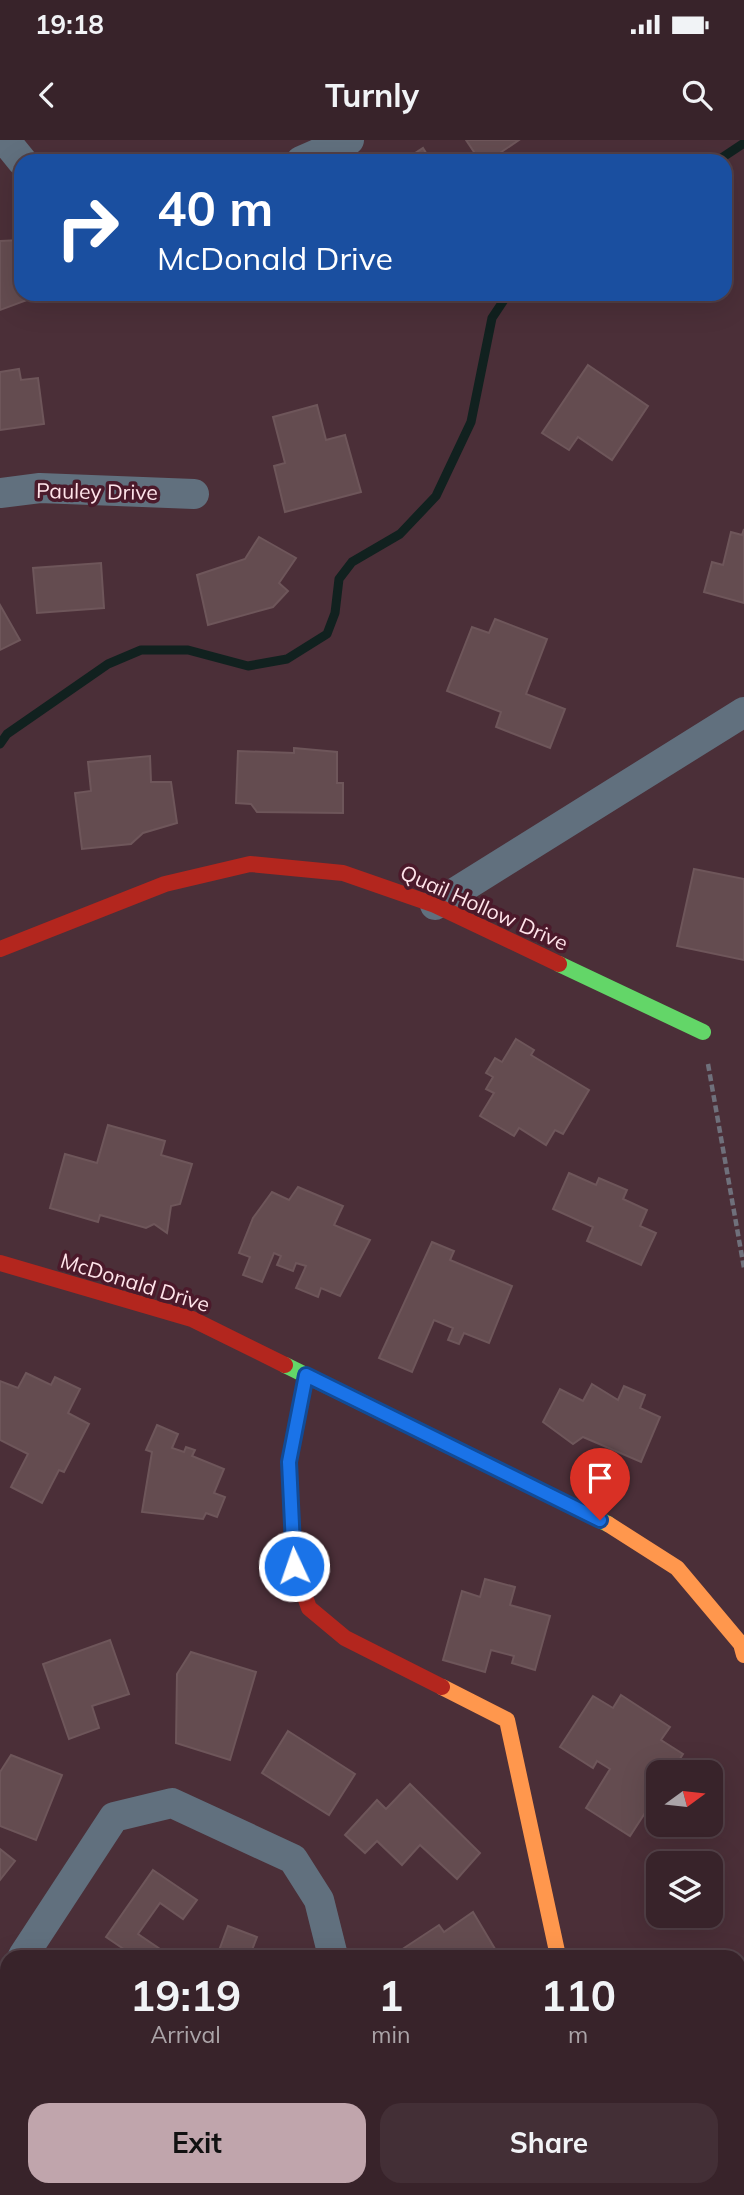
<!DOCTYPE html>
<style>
body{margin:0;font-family:Mulish,sans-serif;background:#432f36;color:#f1f3f6;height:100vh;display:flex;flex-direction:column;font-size:26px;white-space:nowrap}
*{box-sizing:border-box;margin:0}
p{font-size:23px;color:#aba4a8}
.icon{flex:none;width:38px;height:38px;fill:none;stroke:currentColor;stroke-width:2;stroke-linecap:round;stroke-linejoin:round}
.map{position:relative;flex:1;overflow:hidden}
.details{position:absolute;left:0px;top:1810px;width:746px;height:247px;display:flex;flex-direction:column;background:#38232a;border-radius:21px 21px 0 0;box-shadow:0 7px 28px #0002,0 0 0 2px #524047}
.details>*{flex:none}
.banner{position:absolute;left:14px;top:14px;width:718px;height:147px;border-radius:21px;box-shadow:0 7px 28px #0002,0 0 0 2px #524047;background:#1a4fa0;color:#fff;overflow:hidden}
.needle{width:46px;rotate:75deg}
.controls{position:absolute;left:646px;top:1620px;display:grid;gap:14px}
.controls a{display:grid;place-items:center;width:77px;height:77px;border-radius:14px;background:#38232a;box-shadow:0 7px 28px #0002,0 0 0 2px #524047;font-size:35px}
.pin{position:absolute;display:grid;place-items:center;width:60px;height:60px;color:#fff;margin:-72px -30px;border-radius:50% 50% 50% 0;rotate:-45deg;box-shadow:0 0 7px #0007}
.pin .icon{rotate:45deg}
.me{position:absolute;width:77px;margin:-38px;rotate:357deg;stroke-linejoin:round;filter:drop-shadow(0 0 5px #0008)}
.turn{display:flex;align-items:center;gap:24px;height:147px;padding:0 28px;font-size:32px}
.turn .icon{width:91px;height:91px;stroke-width:2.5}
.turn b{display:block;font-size:49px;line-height:60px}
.eta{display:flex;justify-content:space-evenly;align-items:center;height:119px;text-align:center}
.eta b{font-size:42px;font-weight:700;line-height:49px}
.primary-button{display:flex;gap:14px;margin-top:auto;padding:14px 28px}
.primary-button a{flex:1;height:80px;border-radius:21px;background:#c0a5ac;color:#111;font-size:28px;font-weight:700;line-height:80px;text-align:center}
.primary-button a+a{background:#432f36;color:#f1f3f6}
.status{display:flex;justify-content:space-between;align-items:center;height:49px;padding:0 35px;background:#38232a;direction:ltr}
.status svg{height:19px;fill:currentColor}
header{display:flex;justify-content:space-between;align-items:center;height:91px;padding:0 28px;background:#38232a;font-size:32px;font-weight:700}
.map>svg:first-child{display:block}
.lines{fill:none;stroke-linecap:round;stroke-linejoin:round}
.stream{stroke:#11211f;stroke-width:9}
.building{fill:#644c50;stroke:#6e565a;stroke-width:2}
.path{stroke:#6f707b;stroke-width:4.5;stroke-dasharray:7 3.5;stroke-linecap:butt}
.street{stroke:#61707e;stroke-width:30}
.fast{stroke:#63d668;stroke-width:16}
.slow{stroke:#ff974d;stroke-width:16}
.jam{stroke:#b3261e;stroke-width:16}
.route-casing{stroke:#114b97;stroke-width:18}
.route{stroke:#1a73e8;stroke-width:12}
.labels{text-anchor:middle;stroke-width:7;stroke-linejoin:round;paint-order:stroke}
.street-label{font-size:21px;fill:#ffe4ea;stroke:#4b1a2b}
</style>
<div class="status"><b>19:18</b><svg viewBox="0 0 49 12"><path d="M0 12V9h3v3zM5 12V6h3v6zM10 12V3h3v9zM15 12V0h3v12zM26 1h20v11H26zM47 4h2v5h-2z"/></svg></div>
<header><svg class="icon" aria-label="back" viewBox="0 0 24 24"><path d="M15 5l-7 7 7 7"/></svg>Turnly<svg class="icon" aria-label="search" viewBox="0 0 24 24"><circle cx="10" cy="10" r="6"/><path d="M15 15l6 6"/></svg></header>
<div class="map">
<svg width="744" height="2055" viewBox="0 0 744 2055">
<rect width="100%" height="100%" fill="#4b2f38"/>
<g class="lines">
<!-- stream -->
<g class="stream">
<polyline points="717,21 744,3"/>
<polyline points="0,604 7,594 108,524 141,510 188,510 248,526 287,519 327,494 335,473 339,439 352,422 400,394 436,356 471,282 492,178 508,154"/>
</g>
</g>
<!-- building -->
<g class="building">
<polygon points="466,0 519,0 488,21 480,21"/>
<polygon points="423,8 431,21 403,21"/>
<polygon points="21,100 21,154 43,154 0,170 0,101"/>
<polygon points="588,225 648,266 612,320 578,297 569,310 542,293"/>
<polygon points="19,229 21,240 38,238 44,284 0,290 0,232"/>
<polygon points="317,265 326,300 345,295 361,352 285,372 274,326 285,323 273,277"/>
<polygon points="744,389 744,463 704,452 712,422 723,425 731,392 742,395"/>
<polygon points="259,397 296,418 279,443 288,451 273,467 208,485 197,435 245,419"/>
<polygon points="101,423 104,468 37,473 33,428"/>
<polygon points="0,465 20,500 0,510"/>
<polygon points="495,479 547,499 526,554 565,569 550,608 496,587 501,572 447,551 472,487 489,493"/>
<polygon points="294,608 337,612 337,643 343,643 343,673 257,672 251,664 236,663 238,611 294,613"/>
<polygon points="150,616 151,642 171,642 177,683 143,693 131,704 82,709 75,653 91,651 88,622"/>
<polygon points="694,729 744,739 744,820 677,806"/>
<polygon points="516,899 534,910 531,915 589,950 563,994 555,990 546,1005 519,988 514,996 480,976 494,953 486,949 493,937 486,933 495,918 502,922"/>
<polygon points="108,985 165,1001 161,1015 192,1024 180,1064 171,1066 167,1093 154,1084 146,1088 100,1075 98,1082 50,1068 65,1014 97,1023"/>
<polygon points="569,1033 596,1045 599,1038 627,1050 623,1059 647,1070 640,1086 656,1093 641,1125 587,1101 593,1087 553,1069"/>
<polygon points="298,1047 343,1066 334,1085 370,1100 340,1156 321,1148 318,1157 296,1148 306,1126 296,1123 293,1131 277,1125 281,1116 274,1113 262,1142 243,1135 250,1117 239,1113 253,1078 272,1052 289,1060"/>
<polygon points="432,1102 454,1111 450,1120 512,1146 489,1203 464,1193 459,1204 448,1200 453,1188 434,1180 412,1232 379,1218"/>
<polygon points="26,1233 51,1245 55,1237 80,1249 68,1273 89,1284 64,1332 59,1330 42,1363 11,1347 28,1314 0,1300 0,1241 18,1248"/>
<polygon points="592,1244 618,1260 624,1246 645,1255 640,1268 660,1277 641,1322 583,1297 573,1304 543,1282 560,1249 583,1261"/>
<polygon points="157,1285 178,1294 172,1308 184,1312 186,1307 195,1310 192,1316 224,1329 214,1353 225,1357 217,1377 206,1373 203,1379 142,1372 152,1312 146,1310"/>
<polygon points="485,1439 515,1447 510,1465 550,1476 535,1530 512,1523 514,1516 491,1510 485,1532 443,1520 462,1451 480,1457"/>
<polygon points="110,1500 129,1554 92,1566 99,1588 69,1599 43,1524"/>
<polygon points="191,1512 256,1532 230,1620 176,1603 177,1534"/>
<polygon points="621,1555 670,1587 661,1600 683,1614 671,1633 658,1633 658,1653 630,1696 586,1668 610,1629 597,1621 593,1628 560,1607 593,1556 613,1568"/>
<polygon points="288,1591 355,1634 329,1675 262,1633"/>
<polygon points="11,1615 62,1635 36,1700 0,1686 0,1632"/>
<polygon points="410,1644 480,1713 457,1739 420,1705 402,1725 377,1701 365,1713 345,1695 377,1660 386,1669"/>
<polygon points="0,1709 15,1721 0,1740"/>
<polygon points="153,1730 197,1760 183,1779 160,1763 138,1794 160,1809 155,1816 134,1816 106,1797"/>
<polygon points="473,1772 498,1814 495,1816 392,1816 439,1785 444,1792"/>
<polygon points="228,1786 257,1797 252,1810 271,1816 217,1816"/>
<polygon points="0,2032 7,2036 7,2049 29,2049 28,2055 0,2055"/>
<polygon points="118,2049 177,2049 176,2055 116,2055"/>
<polygon points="279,2049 323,2049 324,2055 281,2055"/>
<polygon points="481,2049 536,2049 540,2055 484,2055"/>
</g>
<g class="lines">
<!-- path -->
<polyline class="path" points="708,924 744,1128"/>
<!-- street -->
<g class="street">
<polyline points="5,0 22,21"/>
<polyline points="301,21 349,0"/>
<polyline points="0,353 40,348 194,354"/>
<polyline points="435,765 744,572"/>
<polyline points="23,1816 114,1677 172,1663 293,1719 319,1760 333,1816"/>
<polyline points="0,1853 7,1842"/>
<polyline points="390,2049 391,2055"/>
<polyline points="609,2049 610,2055"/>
</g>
<!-- fast -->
<g class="fast">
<polyline points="559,824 703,892"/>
<polyline points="285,1225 608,1384"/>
</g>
<!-- slow -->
<g class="slow">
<polyline points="608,1384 677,1428 741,1504 744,1515"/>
<polyline points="442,1547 507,1580 558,1816"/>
</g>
<!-- jam -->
<g class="jam">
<polyline points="0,809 165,744 250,724 343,733 435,765 559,824"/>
<polyline points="0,1123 192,1179 285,1225"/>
<polyline points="306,1235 289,1322 294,1426 309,1468 345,1498 442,1547"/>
</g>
</g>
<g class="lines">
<!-- route casing -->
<g class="route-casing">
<polyline id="route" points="294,1426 289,1322 306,1235 600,1380"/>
</g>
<!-- route -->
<use href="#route" class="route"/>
</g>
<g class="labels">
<!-- street labels -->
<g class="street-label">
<text transform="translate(97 352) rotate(1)" y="7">Pauley Drive</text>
<text transform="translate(484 768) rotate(24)" y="7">Quail Hollow Drive</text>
<text transform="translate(135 1143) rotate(17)" y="7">McDonald Drive</text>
</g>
</g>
</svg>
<div class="controls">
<a><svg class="needle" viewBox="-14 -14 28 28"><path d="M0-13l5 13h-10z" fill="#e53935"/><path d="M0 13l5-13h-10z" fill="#aba4a8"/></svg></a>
<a><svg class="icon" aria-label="layers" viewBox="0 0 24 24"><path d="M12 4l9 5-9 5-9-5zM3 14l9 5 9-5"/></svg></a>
</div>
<div class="pin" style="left:600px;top:1380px;background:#d93025"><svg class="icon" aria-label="arrive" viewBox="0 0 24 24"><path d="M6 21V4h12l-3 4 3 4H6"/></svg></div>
<svg class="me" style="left:294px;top:1426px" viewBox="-20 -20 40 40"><circle r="17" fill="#1a73e8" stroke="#fff" stroke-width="3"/><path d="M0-11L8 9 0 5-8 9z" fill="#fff"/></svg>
<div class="banner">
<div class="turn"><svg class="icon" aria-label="right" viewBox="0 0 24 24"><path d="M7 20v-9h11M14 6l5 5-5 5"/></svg><div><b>40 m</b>McDonald Drive</div></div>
</div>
<section class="details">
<div class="eta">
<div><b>19:19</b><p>Arrival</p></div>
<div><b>1</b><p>min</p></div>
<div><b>110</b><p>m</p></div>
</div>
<div class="primary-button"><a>Exit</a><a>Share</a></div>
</section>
</div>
